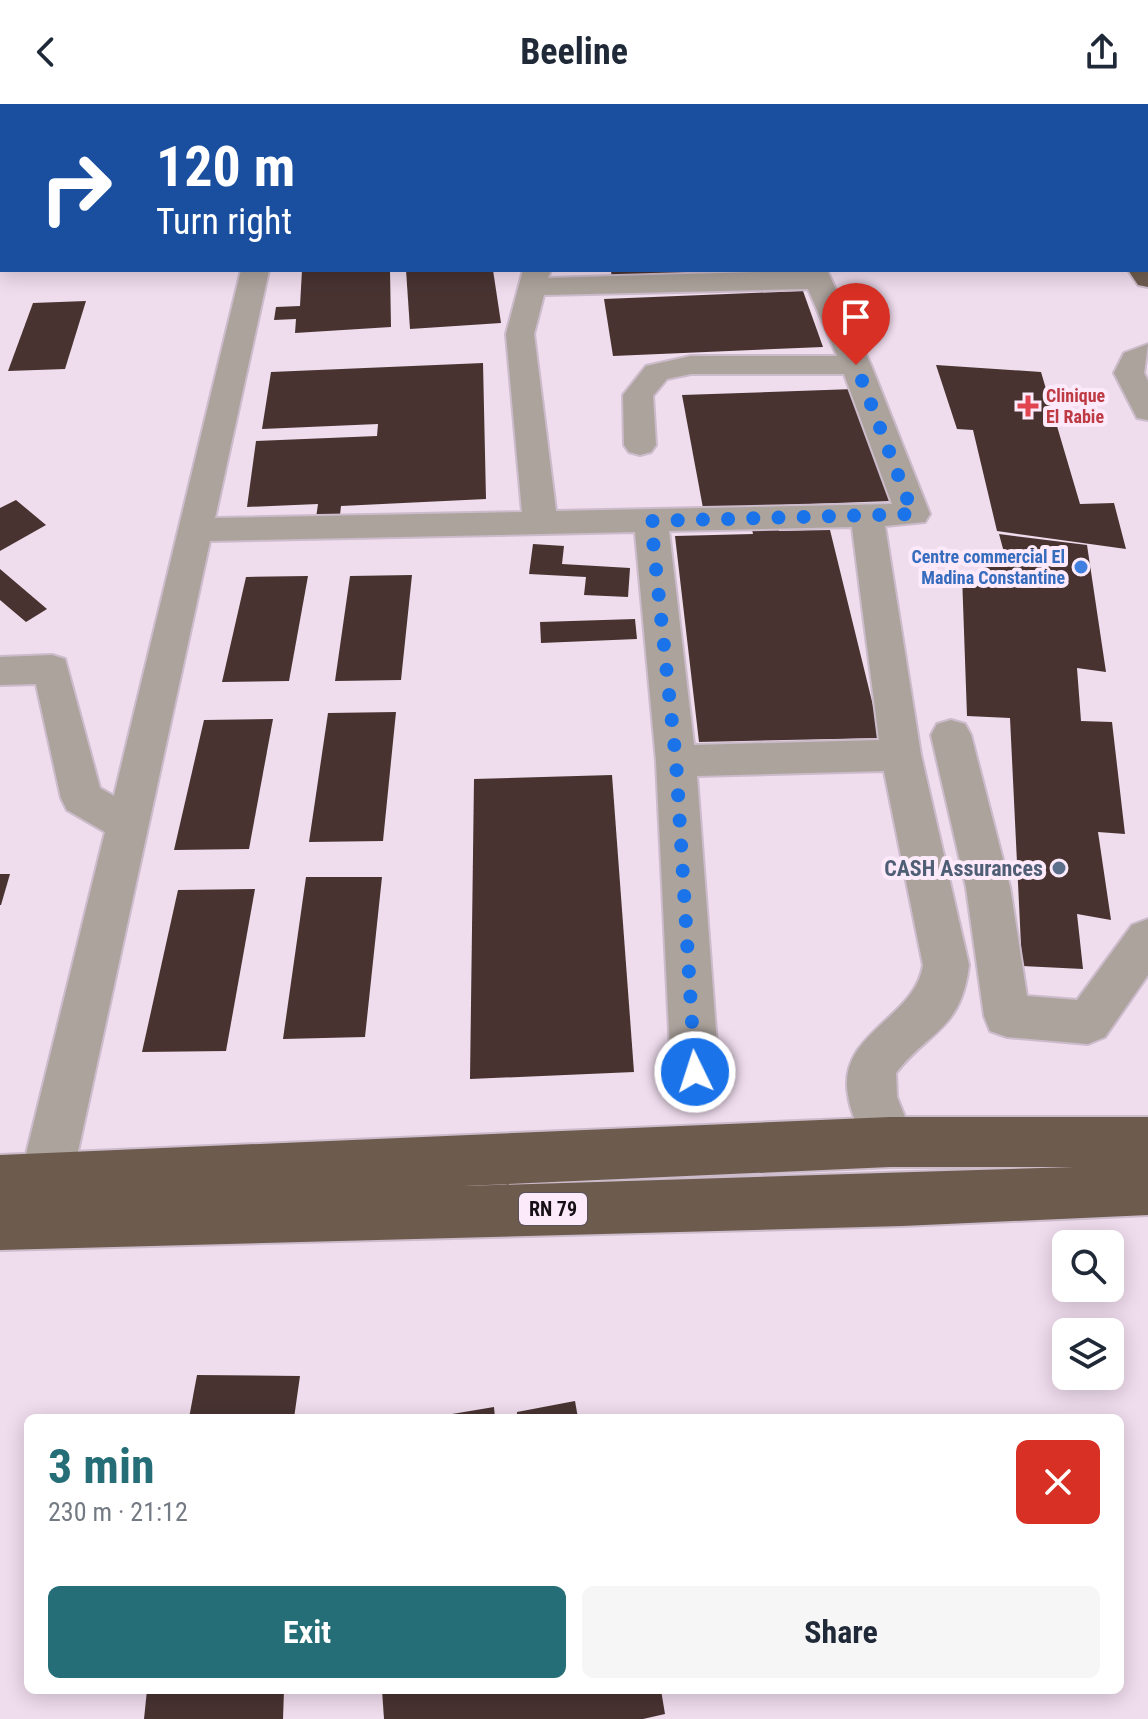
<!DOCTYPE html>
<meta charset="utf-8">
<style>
body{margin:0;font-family:"Roboto Condensed",sans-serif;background:#f6f6f7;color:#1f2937;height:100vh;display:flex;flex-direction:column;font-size:30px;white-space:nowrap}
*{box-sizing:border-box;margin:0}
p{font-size:26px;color:#747a83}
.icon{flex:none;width:44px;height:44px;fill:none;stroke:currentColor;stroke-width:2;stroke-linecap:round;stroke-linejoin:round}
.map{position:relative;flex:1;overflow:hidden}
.sheet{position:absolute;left:24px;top:1310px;width:1100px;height:280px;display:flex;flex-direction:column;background:#fff;border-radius:12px;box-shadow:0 4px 20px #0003}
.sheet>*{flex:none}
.hud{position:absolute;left:0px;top:0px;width:1148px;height:168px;box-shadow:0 4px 20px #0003;background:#1a4fa0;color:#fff;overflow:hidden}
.controls{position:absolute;left:1052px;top:1126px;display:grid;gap:16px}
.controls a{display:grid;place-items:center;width:72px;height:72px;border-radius:12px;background:#fff;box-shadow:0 4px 20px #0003;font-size:40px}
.pin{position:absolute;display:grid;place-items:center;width:68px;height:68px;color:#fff;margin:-82px -34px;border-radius:50% 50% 50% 0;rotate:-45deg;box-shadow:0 0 8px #0007}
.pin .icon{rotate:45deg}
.me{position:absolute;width:88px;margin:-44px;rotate:356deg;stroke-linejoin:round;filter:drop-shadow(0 0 6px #0008)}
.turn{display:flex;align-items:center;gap:28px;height:168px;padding:0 24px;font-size:36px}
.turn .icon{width:104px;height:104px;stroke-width:2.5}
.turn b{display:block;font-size:56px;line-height:68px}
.round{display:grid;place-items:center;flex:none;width:84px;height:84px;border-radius:12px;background:#f6f6f7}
.headline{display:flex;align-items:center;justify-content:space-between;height:136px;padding:0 24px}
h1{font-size:48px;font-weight:700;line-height:60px;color:#256e78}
.button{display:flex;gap:16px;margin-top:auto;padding:16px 24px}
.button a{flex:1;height:92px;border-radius:12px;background:#256e78;color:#fff;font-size:32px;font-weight:700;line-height:92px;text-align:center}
.button a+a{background:#f6f6f7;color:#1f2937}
header{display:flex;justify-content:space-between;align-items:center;height:104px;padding:0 24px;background:#fff;font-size:36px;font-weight:700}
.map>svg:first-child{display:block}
.building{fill:#483331}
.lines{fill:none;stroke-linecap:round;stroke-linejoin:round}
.minor-casing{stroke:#ccbbcb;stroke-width:4}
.highway-casing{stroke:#ccbbcb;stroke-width:4}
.minor{fill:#aca39c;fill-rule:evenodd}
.highway{fill:#6d5b4e;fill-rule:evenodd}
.route{stroke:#1a73e8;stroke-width:14;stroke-dasharray:0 25.2}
.health-dot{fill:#e0444e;stroke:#fce9fa;stroke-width:3}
.shop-dot{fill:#3f7fe0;stroke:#fce9fa;stroke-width:3}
.service-dot{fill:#5c6f8a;stroke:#fce9fa;stroke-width:3}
.labels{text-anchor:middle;stroke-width:8;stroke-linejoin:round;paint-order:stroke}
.far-health-label{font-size:18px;font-weight:bold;fill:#be3a42;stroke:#fce9fa;text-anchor:start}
.far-shop-label{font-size:18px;font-weight:bold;fill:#366cbe;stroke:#fce9fa;text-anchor:end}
.shield{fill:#fce9fa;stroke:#5b515a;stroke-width:2}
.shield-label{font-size:20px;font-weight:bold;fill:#161016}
.service-label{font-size:22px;font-weight:bold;fill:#4e5e75;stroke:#fce9fa;text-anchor:end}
</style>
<header><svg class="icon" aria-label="back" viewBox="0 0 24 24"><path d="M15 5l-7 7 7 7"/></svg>Beeline<svg class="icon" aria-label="share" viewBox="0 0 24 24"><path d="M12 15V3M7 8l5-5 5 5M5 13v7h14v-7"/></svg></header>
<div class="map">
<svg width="1148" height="1615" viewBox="0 0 1148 1615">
<rect width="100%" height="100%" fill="#efdced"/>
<!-- building -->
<g class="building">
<polygon points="302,166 390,166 391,223 295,229 296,215 274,216 276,203 300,202"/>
<polygon points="406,166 493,166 501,219 410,225"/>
<polygon points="611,166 740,166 742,174 612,178"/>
<polygon points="803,187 823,243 613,252 604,195"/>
<polygon points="86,197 65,265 8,267 33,199"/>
<polygon points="483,259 486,395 341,402 339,420 315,421 318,400 247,403 256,337 377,332 378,320 262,325 271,268"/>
<polygon points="936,261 1041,268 1080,400 1114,399 1126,445 997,427 973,326 957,325"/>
<polygon points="854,285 891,397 703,404 682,291"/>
<polygon points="16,396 46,421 0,447 0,404"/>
<polygon points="777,420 779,427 830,426 881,634 699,638 675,432 753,430 751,421"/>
<polygon points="999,430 1087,441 1106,568 1077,564 1081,617 1112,618 1125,730 1098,728 1111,816 1077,810 1083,865 1022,862 1010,614 967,612 962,471 984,473 982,453 1005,452"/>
<polygon points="533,440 564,442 562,460 630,464 628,493 584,491 586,473 529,470"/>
<polygon points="0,465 47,505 26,518 0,496"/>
<polygon points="412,471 401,576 335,577 350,472"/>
<polygon points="308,472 289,577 222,578 246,473"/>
<polygon points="635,515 637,535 541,539 540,518"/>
<polygon points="396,608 383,737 309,738 328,609"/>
<polygon points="273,615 249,745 174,746 204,616"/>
<polygon points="612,671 634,968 470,975 474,675"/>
<polygon points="0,770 10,770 1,801 0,801"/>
<polygon points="306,773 382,773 365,933 283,935"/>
<polygon points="255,785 226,947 142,948 178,786"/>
<polygon points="197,1271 300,1272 294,1314 189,1314"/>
<polygon points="575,1297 578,1314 517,1314 517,1308"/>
<polygon points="494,1303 495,1314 440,1314 440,1312"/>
<polygon points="147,1586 284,1586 283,1615 144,1615"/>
<polygon points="382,1586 661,1586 665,1610 643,1615 384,1615"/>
</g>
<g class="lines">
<!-- minor casing -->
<g class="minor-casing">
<g id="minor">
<polygon points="697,0 729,0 730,2 698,2"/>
<polygon points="991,0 1013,0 1014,2 992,2"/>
<path d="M 241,166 L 269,166 L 215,414 L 522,408 L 506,230 L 523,166 L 551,166 L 548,174 L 827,166 L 871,261 L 930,410 L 925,418 L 885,422 L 921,651 L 969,861 C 961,927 929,926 896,969 L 897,993 L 915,1038 L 908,1055 L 890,1063 L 872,1055 C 864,1035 851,1013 848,991 C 837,929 915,915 923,861 L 884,667 L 697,672 L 719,968 L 712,984 L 695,991 L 678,984 L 671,968 L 656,657 L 635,428 L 210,437 L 72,1075 L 64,1093 L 46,1101 L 28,1093 L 20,1075 L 105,728 L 67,706 L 61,694 L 36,580 L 0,581 L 0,553 L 52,551 L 65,555 L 100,684 L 114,692 ZM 808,185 L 837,252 L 691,252 L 646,262 L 623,291 L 624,341 L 629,348 L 640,351 L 651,348 L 656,341 L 653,292 L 667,275 L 691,270 L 844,270 L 892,400 L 556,407 L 534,230 L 544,191 ZM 852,423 L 879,636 L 694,641 L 669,427 Z"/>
<polygon points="1148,240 1144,269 1148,277 1148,316 1137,314 1114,269 1124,249"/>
<polygon points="951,616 965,620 971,631 1010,783 1027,892 1077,896 1132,821 1148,815 1148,871 1105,933 1088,940 1007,933 990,927 984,912 966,783 931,631 937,620"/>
</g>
</g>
<!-- highway casing -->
<g class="highway-casing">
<g id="highway">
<polygon points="1010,0 1032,0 1033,2 1011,2"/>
<polygon points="1047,0 1069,0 1070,2 1048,2"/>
<polygon points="1146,104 1148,105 1148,123 1146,122"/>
<polygon points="1146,159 1148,159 1148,183 1138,181 1128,166 1146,166"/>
<path d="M 890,1013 L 1148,1013 L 1148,1111 L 902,1122 L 0,1146 L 0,1051 ZM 890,1063 L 1074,1063 L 464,1082 Z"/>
</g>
</g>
<!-- minor -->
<use href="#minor" class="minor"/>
<!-- highway -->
<use href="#highway" class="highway"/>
</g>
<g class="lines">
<!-- route -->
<polyline class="route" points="695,968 676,657 651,417 913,410 856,261"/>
</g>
<!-- markers -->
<path class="health-dot" d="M1024 290h8v8h8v8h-8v8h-8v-8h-8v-8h8z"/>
<circle class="shop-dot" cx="1081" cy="463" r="8"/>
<circle class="service-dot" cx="1059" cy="764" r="8"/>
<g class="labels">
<!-- far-health labels -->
<g class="far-health-label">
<text x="1046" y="298">Clinique<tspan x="1046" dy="21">El Rabie</tspan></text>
</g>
<!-- far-shop labels -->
<g class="far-shop-label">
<text x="1065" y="459">Centre commercial El<tspan x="1065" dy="21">Madina Constantine</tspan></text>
</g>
<!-- shield labels -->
<rect class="shield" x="519" y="1089" width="68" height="32" rx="6"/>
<g class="shield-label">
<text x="553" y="1112">RN 79</text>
</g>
<!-- service labels -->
<g class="service-label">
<text x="1043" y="772">CASH Assurances</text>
</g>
</g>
</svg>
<div class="controls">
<a><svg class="icon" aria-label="search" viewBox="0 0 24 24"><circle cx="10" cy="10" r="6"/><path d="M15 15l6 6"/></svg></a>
<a><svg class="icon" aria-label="layers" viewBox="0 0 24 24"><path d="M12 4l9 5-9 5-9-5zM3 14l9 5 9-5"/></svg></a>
</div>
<div class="pin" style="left:856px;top:261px;background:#d93025"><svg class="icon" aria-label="arrive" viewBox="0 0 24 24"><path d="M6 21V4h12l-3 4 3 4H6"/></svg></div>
<svg class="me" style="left:695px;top:968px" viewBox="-20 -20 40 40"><circle r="17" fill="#1a73e8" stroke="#fff" stroke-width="3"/><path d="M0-11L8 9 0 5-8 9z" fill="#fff"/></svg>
<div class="hud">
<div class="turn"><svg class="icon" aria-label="right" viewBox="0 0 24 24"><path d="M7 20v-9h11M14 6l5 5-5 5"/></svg><div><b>120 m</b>Turn right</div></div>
</div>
<section class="sheet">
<div class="headline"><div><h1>3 min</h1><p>230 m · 21:12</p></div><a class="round" style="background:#d93025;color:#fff"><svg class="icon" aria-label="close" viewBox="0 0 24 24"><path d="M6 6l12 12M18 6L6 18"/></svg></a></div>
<div class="button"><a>Exit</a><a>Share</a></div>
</section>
</div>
